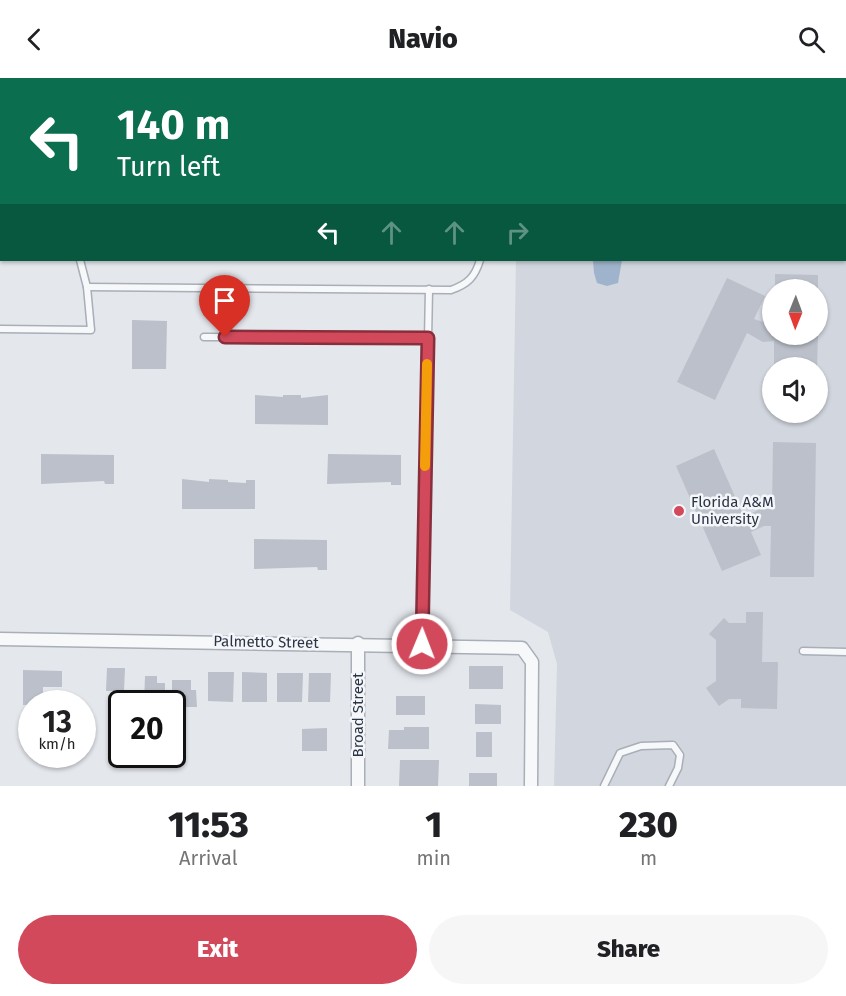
<!DOCTYPE html>
<style>
body{margin:0;font-family:"Fira Sans",sans-serif;background:#f6f6f6;color:#202124;height:100vh;display:flex;flex-direction:column;font-size:22px;white-space:nowrap}
*{box-sizing:border-box;margin:0}
p{font-size:20px;color:#757577}
.icon{flex:none;width:33px;height:33px;fill:none;stroke:currentColor;stroke-width:2;stroke-linecap:round;stroke-linejoin:round}
.map{position:relative;height:708px;overflow:hidden}
.side{display:flex;flex-direction:column;background:#fff;flex:1}
.side>*{flex:none}
.hud{position:absolute;left:0px;top:0px;width:846px;height:183px;box-shadow:0 2px 4px #0004;background:#0b6e4f;color:#fff;overflow:hidden}
.needle{width:39px;rotate:181deg}
.tools{position:absolute;left:762px;top:201px;display:grid;gap:12px}
.tools a{display:grid;place-items:center;width:66px;height:66px;border-radius:50%;background:#fff;box-shadow:0 2px 4px #0004;font-size:30px}
.speed{position:absolute;left:18px;top:612px;display:flex;gap:12px;font-size:30px;font-weight:700;text-align:center}
.speed>*{display:grid;place-content:center;width:78px;height:78px;border-radius:50%;background:#fff;box-shadow:0 2px 4px #0004;line-height:1}
.speed small{font-size:15px;font-weight:400}
.speed .limit{border:3px solid #111;border-radius:9px;background:#fff;color:#111}
.pin{position:absolute;display:grid;place-items:center;width:51px;height:51px;color:#fff;margin:-62px -26px;border-radius:50% 50% 50% 0;rotate:-45deg;box-shadow:0 0 6px #0007}
.pin .icon{rotate:45deg}
.me{position:absolute;width:66px;margin:-33px;rotate:1deg;stroke-linejoin:round;filter:drop-shadow(0 0 4px #0008)}
.turn{display:flex;align-items:center;gap:21px;height:126px;padding:0 18px;font-size:27px}
.turn .icon{width:78px;height:78px;stroke-width:2.5}
.turn b{display:block;font-size:42px;line-height:51px}
.lanes{display:flex;align-items:center;height:57px;padding:0 18px;background:#0003;justify-content:center;gap:30px;direction:ltr}
.lanes .off{opacity:.35}
.eta{display:flex;justify-content:space-evenly;align-items:center;height:102px;text-align:center}
.eta b{font-size:36px;font-weight:800;line-height:42px}
.primary-button{display:flex;gap:12px;margin-top:auto;padding:12px 18px}
.primary-button a{flex:1;height:69px;border-radius:36px;background:#d1495b;color:#fff;font-size:24px;font-weight:800;line-height:69px;text-align:center}
.primary-button a+a{background:#f6f6f6;color:#202124}
header{display:flex;justify-content:space-between;align-items:center;height:78px;padding:0 18px;background:#fff;font-size:27px;font-weight:800}
.map>svg:first-child{display:block}
.built{fill:#d2d6de;fill-rule:evenodd}
.water{fill:#9fb4cc}
.building{fill:#bbc0ca}
.lines{fill:none;stroke-linecap:round;stroke-linejoin:round}
.service-casing{stroke:#a9aeb7;stroke-width:9}
.minor-casing{stroke:#a9aeb7;stroke-width:15}
.service{stroke:#f7f8fa;stroke-width:6}
.minor{stroke:#f7f8fa;stroke-width:12}
.route-casing{stroke:#882f3b;stroke-width:15}
.route{stroke:#d1495b;stroke-width:10}
.slow{stroke:#f59e0b;stroke-width:10}
.poi-dot{fill:#d1495b;stroke:#f4f6f9;stroke-width:2}
.labels{text-anchor:middle;stroke-width:5;stroke-linejoin:round;paint-order:stroke}
.poi-label{font-size:15px;fill:#2b3445;stroke:#f4f6f9;text-anchor:start}
.street-label{font-size:15px;fill:#2b3445;stroke:#f4f6f9}
</style>
<header><svg class="icon" aria-label="back" viewBox="0 0 24 24"><path d="M15 5l-7 7 7 7"/></svg>Navio<svg class="icon" aria-label="search" viewBox="0 0 24 24"><circle cx="10" cy="10" r="6"/><path d="M15 15l6 6"/></svg></header>
<div class="map">
<svg width="846" height="708" viewBox="0 0 846 708">
<rect width="100%" height="100%" fill="#e4e7ec"/>
<!-- built -->
<path class="built" d="M 519,0 L 846,0 L 846,708 L 554,708 L 557,586 L 548,554 L 510,532 L 516,182 L 844,182 L 844,2 ZM 772,212 L 818,212 L 818,256 L 772,256 ZM 772,290 L 818,290 L 818,334 L 772,334 Z"/>
<!-- water -->
<polygon class="water" points="593,182 622,182 618,205 607,208 597,205 594,195"/>
<!-- building -->
<g class="building">
<polygon points="775,196 818,197 818,212 775,212"/>
<polygon points="727,200 765,218 754,241 772,247 772,256 818,256 817,290 774,290 774,263 763,264 747,255 715,322 677,304"/>
<polygon points="132,242 167,243 166,291 132,291"/>
<polygon points="255,317 283,319 283,317 301,317 301,320 328,317 328,347 255,346"/>
<polygon points="773,364 816,365 814,499 770,499 771,448 764,448 751,454 761,477 722,493 676,388 714,371 744,439 760,431 772,431"/>
<polygon points="41,376 114,377 114,406 105,406 104,403 41,406"/>
<polygon points="328,376 401,377 401,407 391,407 391,404 327,406"/>
<polygon points="182,401 209,404 209,401 228,402 228,404 246,405 246,402 255,402 255,431 182,431"/>
<polygon points="254,461 327,462 327,492 318,492 317,489 254,491"/>
<polygon points="746,534 763,534 762,584 778,584 777,631 741,630 741,621 729,621 719,628 706,610 716,603 716,562 709,556 724,540 729,545 746,545"/>
<rect x="469" y="588" width="34" height="23"/>
<polygon points="107,590 125,590 124,613 106,613"/>
<polygon points="23,592 62,593 62,609 43,609 43,626 23,627"/>
<polygon points="208,594 234,594 233,624 208,623"/>
<polygon points="242,594 267,595 267,624 242,624"/>
<polygon points="277,595 303,595 302,624 277,624"/>
<polygon points="309,595 331,595 330,624 308,624"/>
<polygon points="145,598 157,598 157,605 165,605 165,626 144,626"/>
<polygon points="172,602 191,602 191,612 196,612 197,629 172,629"/>
<rect x="396" y="618" width="29" height="19"/>
<polygon points="475,626 501,627 501,646 475,646"/>
<polygon points="404,649 429,649 429,671 388,671 389,652 404,652"/>
<polygon points="327,650 327,673 302,673 302,651"/>
<rect x="476" y="654" width="16" height="25"/>
<polygon points="400,682 439,682 438,708 399,708"/>
<rect x="469" y="695" width="28" height="13"/>
</g>
<g class="lines">
<!-- service casing -->
<g class="service-casing">
<g id="service">
<polyline points="481,2 481,0"/>
<polyline points="0,42 2,42"/>
<polyline points="0,87 2,87"/>
<polyline points="844,93 846,94"/>
<polyline points="844,147 846,147"/>
<path d="M 87,209 L 451,212 C 468,206 475,199 480,182"/>
<polyline points="0,251 91,252 87,209 80,182"/>
<polyline points="204,259 428,260"/>
<polyline points="422,566 429,211"/>
<polyline points="803,573 846,574"/>
<polyline points="604,708 620,675 641,668 673,667 680,677 678,690 669,708"/>
</g>
</g>
<!-- minor casing -->
<g class="minor-casing">
<g id="minor">
<polyline points="0,561 522,570 532,584 531,708"/>
<polyline points="358,708 358,565"/>
</g>
</g>
<!-- service -->
<use href="#service" class="service"/>
<!-- minor -->
<use href="#minor" class="minor"/>
</g>
<g class="lines">
<!-- route casing -->
<g class="route-casing">
<polyline id="route" points="225,259 428,260 422,566"/>
</g>
<!-- route -->
<use href="#route" class="route"/>
<!-- slow -->
<polyline class="slow" points="425,388 427,286"/>
</g>
<!-- markers -->
<circle class="poi-dot" cx="679" cy="433" r="6"/>
<g class="labels">
<!-- poi labels -->
<g class="poi-label">
<text x="691" y="429">Florida A&amp;M<tspan x="691" dy="17">University</tspan></text>
</g>
<!-- street labels -->
<g class="street-label">
<text transform="translate(266 564) rotate(1)" y="5">Palmetto Street</text>
<text transform="translate(358 637) rotate(-90)" y="5">Broad Street</text>
</g>
</g>
</svg>
<div class="tools">
<a><svg class="needle" viewBox="-14 -14 28 28"><path d="M0-13l5 13h-10z" fill="#e53935"/><path d="M0 13l5-13h-10z" fill="#757577"/></svg></a>
<a><svg class="icon" aria-label="sound" viewBox="0 0 24 24"><path d="M4 9h4l5-4v14l-5-4H4zM17 9q2 3 0 6"/></svg></a>
</div>
<div class="speed"><div>13<small>km/h</small></div><div class="limit">20</div></div>
<div class="pin" style="left:225px;top:259px;background:#d93025"><svg class="icon" aria-label="arrive" viewBox="0 0 24 24"><path d="M6 21V4h12l-3 4 3 4H6"/></svg></div>
<svg class="me" style="left:422px;top:566px" viewBox="-20 -20 40 40"><circle r="17" fill="#d1495b" stroke="#fff" stroke-width="3"/><path d="M0-11L8 9 0 5-8 9z" fill="#fff"/></svg>
<div class="hud">
<div class="turn"><svg class="icon" aria-label="left" viewBox="0 0 24 24"><path d="M17 20v-9H6M10 6l-5 5 5 5"/></svg><div><b>140 m</b>Turn left</div></div>
<div class="lanes"><svg class="icon" aria-label="left" viewBox="0 0 24 24"><path d="M17 20v-9H6M10 6l-5 5 5 5"/></svg><svg class="icon off" aria-label="ahead" viewBox="0 0 24 24"><path d="M12 20V5M6 11l6-6 6 6"/></svg><svg class="icon off" aria-label="ahead" viewBox="0 0 24 24"><path d="M12 20V5M6 11l6-6 6 6"/></svg><svg class="icon off" aria-label="right" viewBox="0 0 24 24"><path d="M7 20v-9h11M14 6l5 5-5 5"/></svg></div>
</div>
</div>
<section class="side">
<div class="eta">
<div><b>11:53</b><p>Arrival</p></div>
<div><b>1</b><p>min</p></div>
<div><b>230</b><p>m</p></div>
</div>
<div class="primary-button"><a>Exit</a><a>Share</a></div>
</section>
